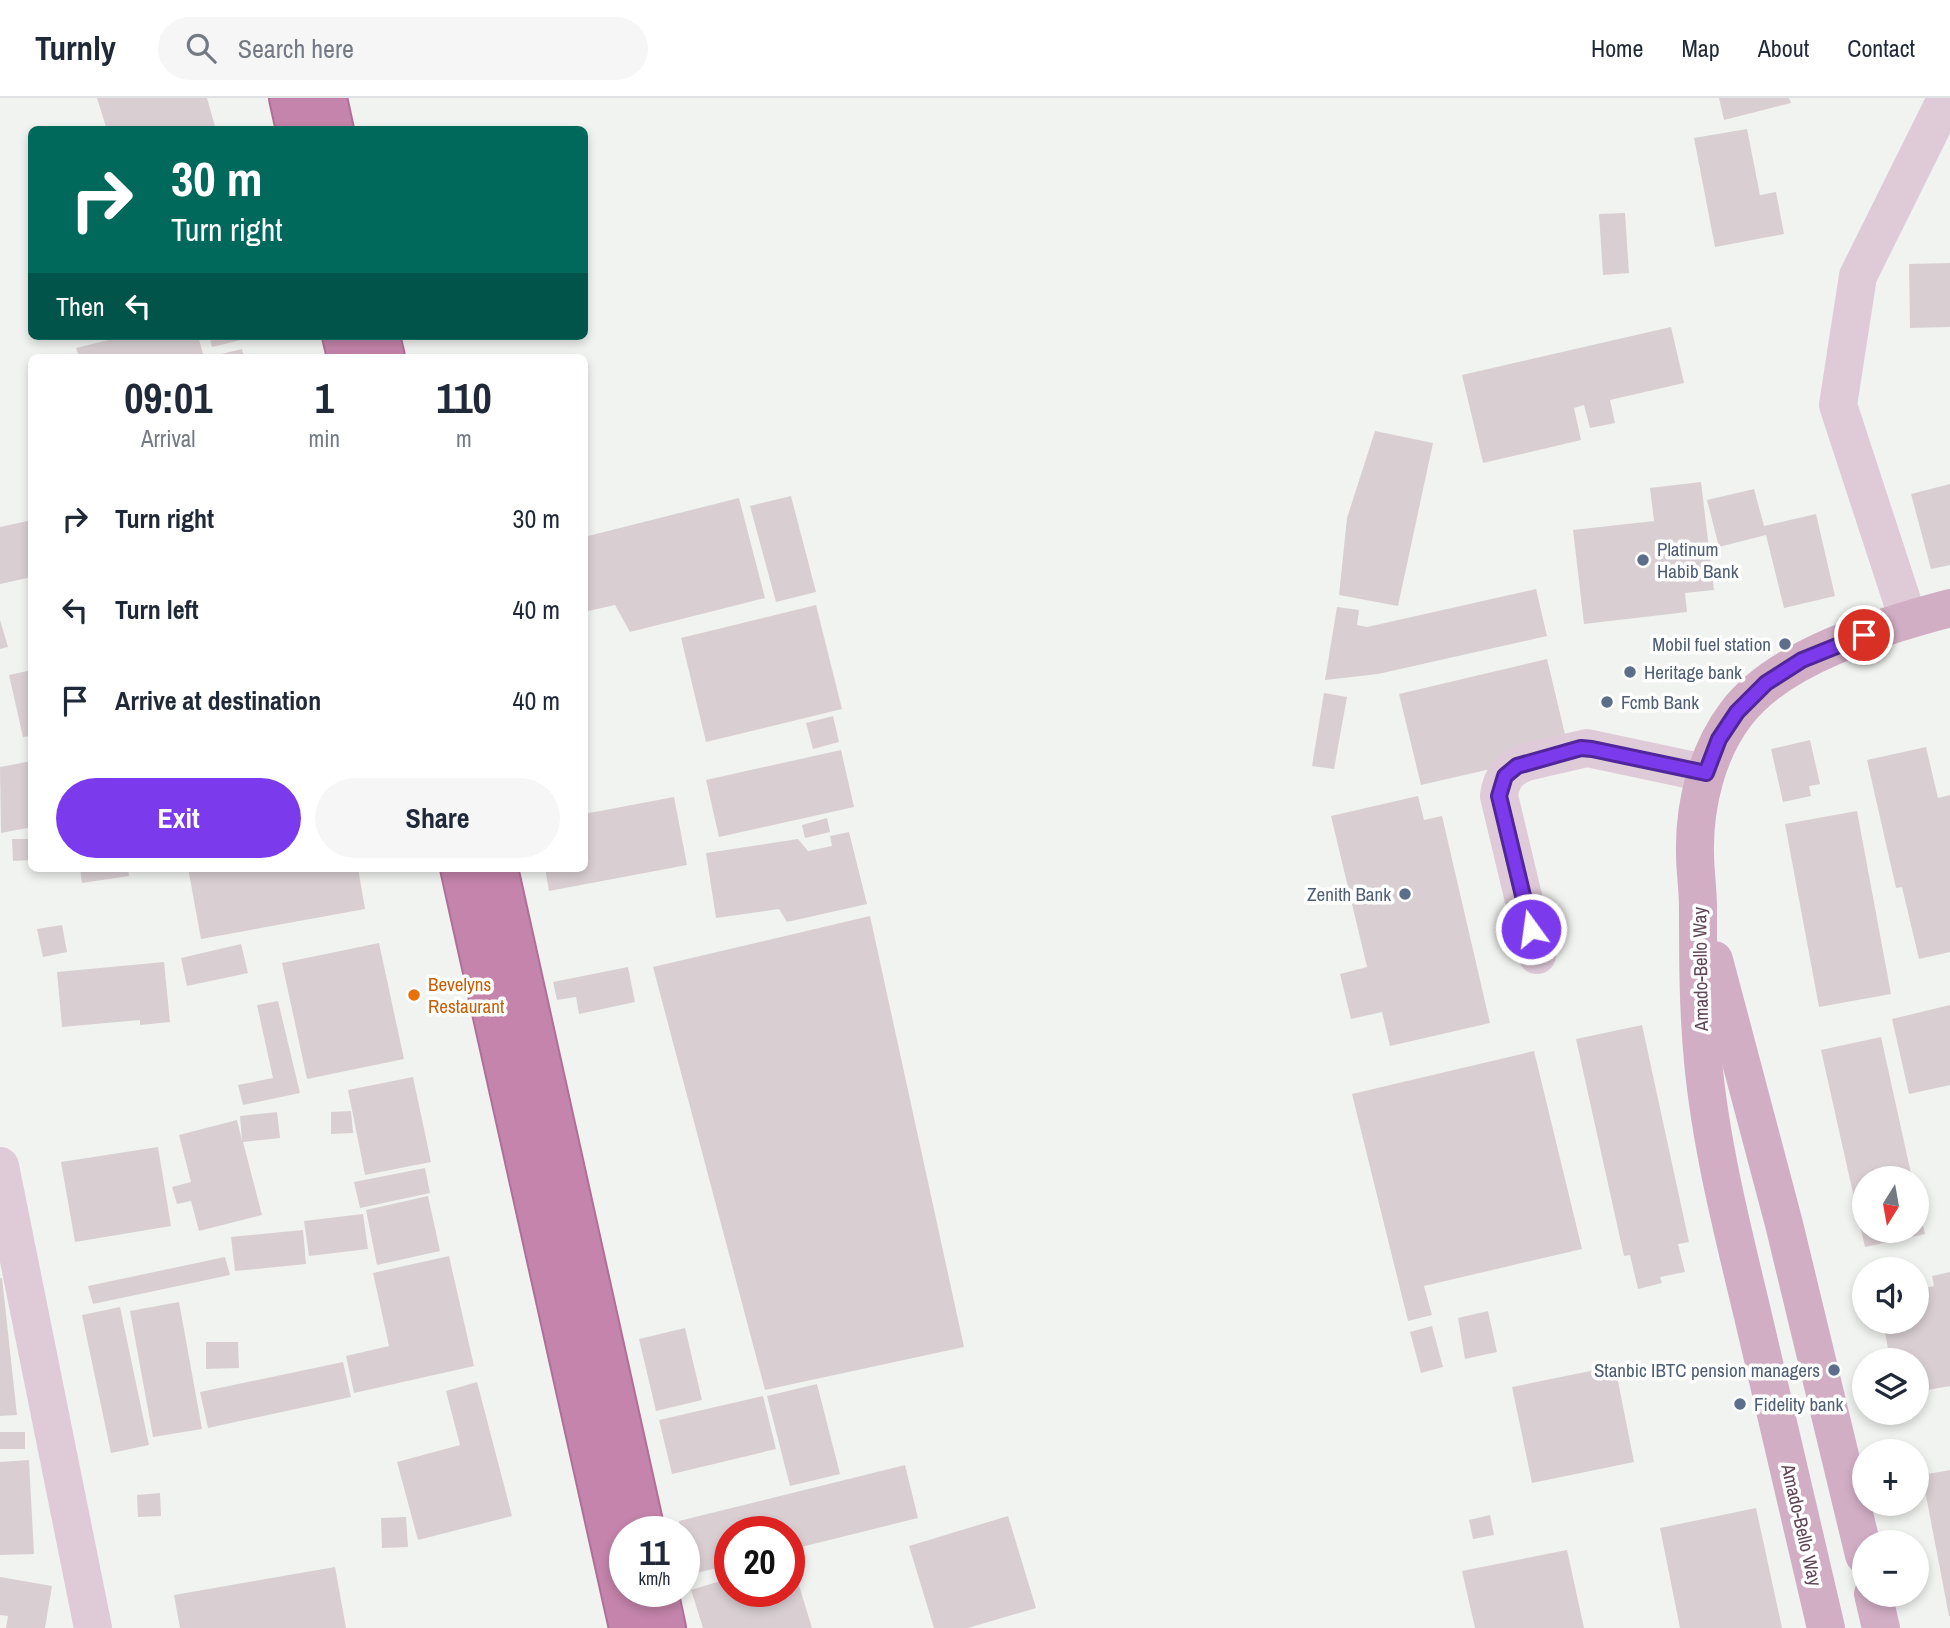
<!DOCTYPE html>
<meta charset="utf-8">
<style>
body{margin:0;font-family:"Archivo Narrow",sans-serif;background:#f6f6f7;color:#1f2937;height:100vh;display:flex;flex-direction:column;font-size:26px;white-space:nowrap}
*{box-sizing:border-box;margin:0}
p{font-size:23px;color:#747a83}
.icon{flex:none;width:38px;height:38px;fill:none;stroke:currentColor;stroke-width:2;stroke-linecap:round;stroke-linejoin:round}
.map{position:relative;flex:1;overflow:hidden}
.drawer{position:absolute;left:28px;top:256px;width:560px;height:518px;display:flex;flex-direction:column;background:#fff;border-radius:10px;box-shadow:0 4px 10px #0003}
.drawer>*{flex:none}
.banner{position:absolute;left:28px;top:28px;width:560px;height:214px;border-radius:10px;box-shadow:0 4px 10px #0003;background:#00695c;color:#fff;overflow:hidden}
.needle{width:46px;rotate:191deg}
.controls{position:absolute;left:1852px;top:1068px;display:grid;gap:14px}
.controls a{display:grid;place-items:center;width:77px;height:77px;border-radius:50%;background:#fff;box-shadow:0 4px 10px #0003;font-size:35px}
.speed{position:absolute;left:609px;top:1418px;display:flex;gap:14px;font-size:35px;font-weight:700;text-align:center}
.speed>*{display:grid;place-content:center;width:91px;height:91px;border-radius:50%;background:#fff;box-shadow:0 4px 10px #0003;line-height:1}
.speed small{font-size:18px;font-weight:400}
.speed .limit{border:10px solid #d22;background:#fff;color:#111}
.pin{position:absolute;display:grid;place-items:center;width:60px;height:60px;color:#fff;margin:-30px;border:4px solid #fff;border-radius:50%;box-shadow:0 2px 7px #0007}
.me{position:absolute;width:77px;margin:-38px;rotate:346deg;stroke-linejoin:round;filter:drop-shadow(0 0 5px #0008)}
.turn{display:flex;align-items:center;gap:24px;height:147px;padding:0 28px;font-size:32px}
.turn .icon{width:91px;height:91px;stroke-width:2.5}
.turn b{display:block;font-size:49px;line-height:60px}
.then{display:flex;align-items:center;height:66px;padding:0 28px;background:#0003;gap:14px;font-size:26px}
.eta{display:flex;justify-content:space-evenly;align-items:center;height:119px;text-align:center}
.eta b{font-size:42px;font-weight:700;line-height:49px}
.cta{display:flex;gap:14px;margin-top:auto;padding:14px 28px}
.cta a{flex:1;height:80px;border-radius:42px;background:#7c3aed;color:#fff;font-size:28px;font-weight:700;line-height:80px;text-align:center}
.cta a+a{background:#f6f6f7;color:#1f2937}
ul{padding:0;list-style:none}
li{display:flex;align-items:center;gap:21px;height:91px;padding:0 28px}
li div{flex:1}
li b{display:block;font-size:26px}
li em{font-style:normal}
header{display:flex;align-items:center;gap:42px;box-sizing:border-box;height:98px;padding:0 35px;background:#fff;border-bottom:2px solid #e0e1e3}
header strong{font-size:33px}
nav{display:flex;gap:38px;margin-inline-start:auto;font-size:24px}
.search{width:490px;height:63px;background:#f6f6f7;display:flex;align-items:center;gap:18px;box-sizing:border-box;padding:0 24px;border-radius:38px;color:#747a83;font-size:26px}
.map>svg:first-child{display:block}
.building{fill:#d9cfd3}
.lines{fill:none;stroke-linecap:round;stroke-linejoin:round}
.highway-casing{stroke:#b06f96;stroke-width:42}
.minor{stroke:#dfcbd8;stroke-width:38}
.major{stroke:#d2aec5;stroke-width:38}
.highway{stroke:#c484ab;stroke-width:38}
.route-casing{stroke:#51269a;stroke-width:18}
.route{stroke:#7c3aed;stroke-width:12}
.service-dot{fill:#5c6f8a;stroke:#fff;stroke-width:2.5}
.food-dot{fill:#e8710a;stroke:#fff;stroke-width:2.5}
.labels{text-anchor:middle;stroke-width:7;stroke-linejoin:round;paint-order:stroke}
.service-label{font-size:19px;fill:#4e5e75;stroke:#fff;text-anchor:start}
.street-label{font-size:19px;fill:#604657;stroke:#fff}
.food-label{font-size:19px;fill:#c56008;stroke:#fff;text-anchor:start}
</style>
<header>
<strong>Turnly</strong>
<div class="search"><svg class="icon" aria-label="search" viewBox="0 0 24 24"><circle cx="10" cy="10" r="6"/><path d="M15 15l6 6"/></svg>Search here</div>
<nav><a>Home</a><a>Map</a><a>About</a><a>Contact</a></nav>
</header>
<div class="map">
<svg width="1950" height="1530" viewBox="0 0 1950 1530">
<rect width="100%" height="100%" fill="#f1f3f0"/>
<!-- building -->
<g class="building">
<polygon points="97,0 207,0 216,32 107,32"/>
<polygon points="1719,0 1789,0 1791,5 1724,22"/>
<polygon points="1747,31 1760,97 1776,94 1784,136 1715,149 1694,40"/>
<polygon points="1625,115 1629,175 1603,177 1599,116"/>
<polygon points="1950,165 1950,229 1910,230 1909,166"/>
<polygon points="1671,229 1684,285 1610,302 1615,325 1590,330 1584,307 1574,310 1581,342 1483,365 1462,277"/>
<polygon points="125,238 198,238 204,259 79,259 76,250"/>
<polygon points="209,238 240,238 241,242 212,249"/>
<polygon points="242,251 244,259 213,259 213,258"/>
<polygon points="1375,333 1433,345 1398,508 1339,497 1347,420"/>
<polygon points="1701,384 1714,492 1685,495 1687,514 1584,526 1573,432 1654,423 1650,390"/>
<polygon points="1950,386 1950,467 1931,471 1911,396"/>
<polygon points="1754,391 1764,428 1816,416 1835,498 1784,510 1766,437 1719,449 1707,402"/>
<polygon points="791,398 816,494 776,504 750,408"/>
<polygon points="739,400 765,500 630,534 615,507 584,514 584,439"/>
<polygon points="32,422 32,479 0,486 0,429"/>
<polygon points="1536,491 1547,538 1378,576 1325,582 1337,509 1359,512 1357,527 1367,529"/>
<polygon points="816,507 842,611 706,644 681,540"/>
<polygon points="0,522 8,549 0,551"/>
<polygon points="1547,561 1569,653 1421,687 1399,596"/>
<polygon points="32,572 32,638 23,639 9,577"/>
<polygon points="1324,595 1347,599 1334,671 1312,668"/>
<polygon points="833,618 839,644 813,651 806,625"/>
<polygon points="1810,642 1820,686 1809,688 1811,698 1783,704 1771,651"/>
<polygon points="1926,649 1938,700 1950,697 1950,854 1919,861 1902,789 1896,790 1867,662"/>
<polygon points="841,652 854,709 719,739 706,682"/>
<polygon points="32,663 32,729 1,735 0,669"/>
<polygon points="1418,698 1424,722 1442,718 1490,925 1390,948 1382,914 1351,921 1340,876 1367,869 1331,718"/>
<polygon points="674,699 687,767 549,793 545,770 584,770 584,716"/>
<polygon points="1857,713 1891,896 1819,909 1785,726"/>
<polygon points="827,720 830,734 805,740 802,727"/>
<polygon points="849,734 867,806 787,824 779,811 716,820 706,755 798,741 808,753 832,748 830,738"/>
<polygon points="12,741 32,741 32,762 13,763"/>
<polygon points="80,770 128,770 129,778 82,785"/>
<polygon points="188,770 358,770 365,811 201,841"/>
<polygon points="870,818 964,1249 765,1292 653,869"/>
<polygon points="62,827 67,854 43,859 37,831"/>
<polygon points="379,845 404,961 307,981 282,865"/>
<polygon points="241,846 248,875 187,888 181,860"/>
<polygon points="164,864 170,924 140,927 140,922 62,929 57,874"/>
<polygon points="628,869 635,904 579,916 576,899 557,902 553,884"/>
<polygon points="278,903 300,995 243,1007 238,987 273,980 257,907"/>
<polygon points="1950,907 1950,987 1909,996 1892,921"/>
<polygon points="1642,927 1689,1144 1678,1146 1685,1174 1660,1179 1662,1185 1638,1191 1630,1157 1624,1158 1576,941"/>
<polygon points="1881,939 1912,1080 1864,1080 1864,1132 1916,1132 1917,1102 1925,1136 1865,1149 1821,952"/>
<polygon points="1534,953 1582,1151 1424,1188 1432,1217 1408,1223 1352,996"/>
<polygon points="413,979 431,1064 365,1077 348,992"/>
<polygon points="351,1013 353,1035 331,1036 331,1014"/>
<polygon points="277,1014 280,1040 243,1044 262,1117 199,1133 191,1103 177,1106 172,1089 191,1084 179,1037 237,1022 242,1043 240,1018"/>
<polygon points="158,1049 171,1128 75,1144 61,1064"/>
<polygon points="425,1070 430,1095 360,1110 354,1084"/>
<polygon points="428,1098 440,1153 377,1167 366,1112"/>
<polygon points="363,1116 368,1151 309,1158 304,1123"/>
<polygon points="303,1132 306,1166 235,1173 231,1139"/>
<polygon points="449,1158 474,1268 354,1295 346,1258 389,1248 373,1175"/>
<polygon points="225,1159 230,1177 93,1206 88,1188"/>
<polygon points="1950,1174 1950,1288 1916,1294 1916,1262 1890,1262 1883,1223 1916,1223 1916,1192 1934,1188 1932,1178"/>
<polygon points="0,1180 2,1180 17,1317 0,1318"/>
<polygon points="179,1204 202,1331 153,1339 130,1213"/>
<polygon points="120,1209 149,1347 111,1355 82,1217"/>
<polygon points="1488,1213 1497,1254 1465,1261 1458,1220"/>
<polygon points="1432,1228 1443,1269 1421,1275 1410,1234"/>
<polygon points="685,1230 702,1302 656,1313 639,1241"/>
<polygon points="206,1244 238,1244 239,1270 206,1271"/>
<polygon points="343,1264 351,1299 208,1330 200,1294"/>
<polygon points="1615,1268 1634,1364 1532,1385 1512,1289"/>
<polygon points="477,1284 512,1418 418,1442 397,1364 460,1347 446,1293"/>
<polygon points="817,1286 840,1376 790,1388 767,1298"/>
<polygon points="763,1298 776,1351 672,1376 659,1322"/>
<rect x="0" y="1334" width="25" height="17"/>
<polygon points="29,1362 34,1456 0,1457 0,1364"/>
<polygon points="905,1367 918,1420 789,1452 789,1433 730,1433 730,1467 692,1476 684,1444 684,1433 681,1433 679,1423"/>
<polygon points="1950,1372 1950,1518 1949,1518 1922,1377"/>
<polygon points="160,1395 161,1418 138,1419 137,1397"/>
<polygon points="1756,1410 1782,1530 1680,1530 1660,1430"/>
<polygon points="1490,1417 1494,1437 1473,1441 1469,1422"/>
<polygon points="1008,1418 1036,1510 968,1530 934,1530 909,1448"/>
<polygon points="406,1419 408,1449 382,1450 381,1420"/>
<polygon points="1567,1452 1584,1530 1475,1530 1462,1473"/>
<polygon points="790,1458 812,1530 703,1530 691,1492 730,1480 730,1493 789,1493"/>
<polygon points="335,1469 346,1530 180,1530 174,1497"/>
<polygon points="0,1479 52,1488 45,1530 6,1530 8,1518 0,1517"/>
</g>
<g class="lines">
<!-- highway casing -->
<g class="highway-casing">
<g id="highway">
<polyline points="289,0 296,32"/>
<polyline points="327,0 334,32"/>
<polyline points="342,238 347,259"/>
<polyline points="380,238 385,259"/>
<polyline points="460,770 629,1530"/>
<polyline points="498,770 645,1433"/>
<polyline points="658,1493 666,1530"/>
</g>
</g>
<!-- minor -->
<g class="minor">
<polyline points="1908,521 1838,307 1858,178 1941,11 1950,1"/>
<path d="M 1537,857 L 1499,698 C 1501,680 1509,670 1526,664 L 1587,650 L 1705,675"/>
<polyline points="0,1068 93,1530"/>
</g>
<!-- major -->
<g class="major">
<polyline points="1714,862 1784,1126 1864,1457"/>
<polyline points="1873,1496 1881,1530"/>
<path d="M 1826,1530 C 1802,1426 1777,1322 1753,1218 C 1733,1134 1711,1049 1703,963 C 1698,911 1698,860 1698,809 C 1698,791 1695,773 1695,755 C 1694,707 1707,654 1736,616 C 1779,558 1882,528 1950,510"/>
</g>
<!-- highway -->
<use href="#highway" class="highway"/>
</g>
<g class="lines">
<!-- route casing -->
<g class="route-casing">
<polyline id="route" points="1531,831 1499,698 1505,678 1517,668 1581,650 1592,651 1706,675 1719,641 1737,614 1766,585 1802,562 1864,537"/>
</g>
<!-- route -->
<use href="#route" class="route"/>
</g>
<!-- markers -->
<g class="service-dot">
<circle cx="1643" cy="462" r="7"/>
<circle cx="1785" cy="546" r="7"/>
<circle cx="1630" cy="574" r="7"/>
<circle cx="1607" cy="604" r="7"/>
<circle cx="1405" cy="796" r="7"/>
<circle cx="1834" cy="1272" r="7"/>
<circle cx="1740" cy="1306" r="7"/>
</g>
<circle class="food-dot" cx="414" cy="897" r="7"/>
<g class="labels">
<!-- service labels -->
<g class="service-label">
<text x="1657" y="458">Platinum<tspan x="1657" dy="22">Habib Bank</tspan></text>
<text x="1771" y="553" text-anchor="end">Mobil fuel station</text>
<text x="1644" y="581">Heritage bank</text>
<text x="1621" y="611">Fcmb Bank</text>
<text x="1391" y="803" text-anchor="end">Zenith Bank</text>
<text x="1820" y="1279" text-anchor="end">Stanbic IBTC pension managers</text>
<text x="1754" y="1313">Fidelity bank</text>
</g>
<!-- street labels -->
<g class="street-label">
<text transform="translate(1700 871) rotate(-91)" y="7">Amado-Bello Way</text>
<text transform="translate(1802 1427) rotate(77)" y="7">Amado-Bello Way</text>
</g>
<!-- food labels -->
<g class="food-label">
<text x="428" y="893">Bevelyns<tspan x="428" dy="22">Restaurant</tspan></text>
</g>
</g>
</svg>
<div class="controls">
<a><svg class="needle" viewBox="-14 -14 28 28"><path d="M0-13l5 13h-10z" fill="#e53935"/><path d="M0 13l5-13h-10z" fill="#747a83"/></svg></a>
<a><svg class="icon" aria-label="sound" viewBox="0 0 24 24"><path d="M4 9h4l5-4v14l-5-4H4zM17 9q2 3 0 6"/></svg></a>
<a><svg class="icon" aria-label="layers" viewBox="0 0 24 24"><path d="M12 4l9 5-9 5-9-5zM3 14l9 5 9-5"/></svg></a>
<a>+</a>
<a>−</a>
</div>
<div class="speed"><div>11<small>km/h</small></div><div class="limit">20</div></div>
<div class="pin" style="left:1864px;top:537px;background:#d93025"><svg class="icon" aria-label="arrive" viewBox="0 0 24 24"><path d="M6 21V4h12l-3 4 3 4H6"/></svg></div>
<svg class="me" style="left:1531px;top:831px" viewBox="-20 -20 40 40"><circle r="17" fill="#7c3aed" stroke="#fff" stroke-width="3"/><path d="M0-11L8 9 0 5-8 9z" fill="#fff"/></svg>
<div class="banner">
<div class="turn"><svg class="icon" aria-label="right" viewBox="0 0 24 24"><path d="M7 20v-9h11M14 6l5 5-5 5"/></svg><div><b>30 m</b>Turn right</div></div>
<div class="then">Then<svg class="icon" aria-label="left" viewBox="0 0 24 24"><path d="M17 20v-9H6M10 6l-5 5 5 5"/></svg></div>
</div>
<section class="drawer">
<div class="eta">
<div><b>09:01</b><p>Arrival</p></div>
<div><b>1</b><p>min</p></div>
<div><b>110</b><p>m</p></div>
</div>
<ul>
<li><svg class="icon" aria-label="right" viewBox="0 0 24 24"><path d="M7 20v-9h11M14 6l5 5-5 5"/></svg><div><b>Turn right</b></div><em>30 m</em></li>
<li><svg class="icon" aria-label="left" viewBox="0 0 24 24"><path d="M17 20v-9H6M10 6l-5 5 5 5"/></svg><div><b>Turn left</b></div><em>40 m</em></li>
<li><svg class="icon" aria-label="arrive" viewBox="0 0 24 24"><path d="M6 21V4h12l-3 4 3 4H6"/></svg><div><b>Arrive at destination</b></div><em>40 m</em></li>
</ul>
<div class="cta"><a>Exit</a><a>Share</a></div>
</section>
</div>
